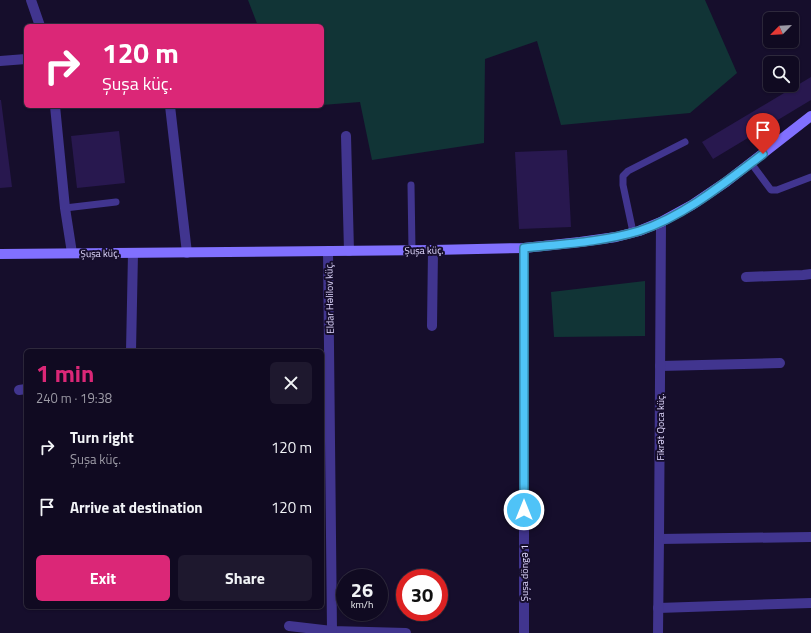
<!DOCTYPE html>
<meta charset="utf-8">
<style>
body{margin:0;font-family:"Titillium Web",sans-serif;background:#1e182e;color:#f1f3f6;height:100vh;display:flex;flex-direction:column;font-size:15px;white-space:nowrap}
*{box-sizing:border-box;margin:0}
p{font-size:13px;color:#9c9aa5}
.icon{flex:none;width:22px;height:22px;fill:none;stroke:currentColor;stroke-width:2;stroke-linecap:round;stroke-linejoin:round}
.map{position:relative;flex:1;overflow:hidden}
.side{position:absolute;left:24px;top:349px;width:300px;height:260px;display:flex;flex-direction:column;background:#100a21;border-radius:6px;box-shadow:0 1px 3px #0004,0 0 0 1px #302b3f}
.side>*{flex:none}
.guide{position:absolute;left:24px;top:24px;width:300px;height:84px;border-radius:6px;box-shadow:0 1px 3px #0004,0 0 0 1px #302b3f;background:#db2777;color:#fff;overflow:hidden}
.needle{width:26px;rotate:246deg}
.fabs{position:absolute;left:763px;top:12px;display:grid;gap:8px}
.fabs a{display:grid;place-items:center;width:36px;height:36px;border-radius:6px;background:#100a21;box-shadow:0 1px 3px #0004,0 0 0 1px #302b3f;font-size:20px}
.speed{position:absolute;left:336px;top:569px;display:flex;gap:8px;font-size:20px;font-weight:700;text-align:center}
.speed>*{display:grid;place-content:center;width:52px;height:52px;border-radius:50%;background:#100a21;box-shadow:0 1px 3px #0004,0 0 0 1px #302b3f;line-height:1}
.speed small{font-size:10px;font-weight:400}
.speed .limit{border:6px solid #d22;background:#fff;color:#111}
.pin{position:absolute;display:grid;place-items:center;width:34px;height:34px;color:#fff;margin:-41px -17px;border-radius:50% 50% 50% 0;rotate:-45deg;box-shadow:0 0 4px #0007}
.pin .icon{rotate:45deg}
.me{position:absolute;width:44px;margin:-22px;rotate:0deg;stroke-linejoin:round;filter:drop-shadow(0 0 3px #0008)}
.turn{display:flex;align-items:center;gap:14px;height:84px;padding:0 12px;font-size:18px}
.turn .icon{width:52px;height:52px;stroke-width:2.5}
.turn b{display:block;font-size:28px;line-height:34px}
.round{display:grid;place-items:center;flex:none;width:42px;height:42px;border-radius:6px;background:#1e182e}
.overview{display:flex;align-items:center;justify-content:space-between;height:68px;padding:0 12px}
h1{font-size:24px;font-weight:700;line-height:30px;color:#db2777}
.primary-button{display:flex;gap:8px;margin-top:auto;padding:8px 12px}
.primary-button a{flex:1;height:46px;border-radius:6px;background:#db2777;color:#fff;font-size:16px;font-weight:700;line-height:46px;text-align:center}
.primary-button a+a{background:#1e182e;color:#f1f3f6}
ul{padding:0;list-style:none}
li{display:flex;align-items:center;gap:12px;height:60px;padding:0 12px}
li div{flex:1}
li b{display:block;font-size:15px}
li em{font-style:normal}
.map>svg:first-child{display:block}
.green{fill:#113436}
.building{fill:#28184f}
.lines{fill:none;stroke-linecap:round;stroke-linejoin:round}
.lane{stroke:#41358f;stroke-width:7}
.street{stroke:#41358f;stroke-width:10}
.secondary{stroke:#8170ff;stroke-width:10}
.route-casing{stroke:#337fa1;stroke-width:10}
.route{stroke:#4fc3f7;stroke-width:7}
.labels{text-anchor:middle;stroke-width:4;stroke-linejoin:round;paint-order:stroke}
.street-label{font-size:10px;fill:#e1d9ff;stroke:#160e2c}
</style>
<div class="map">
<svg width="811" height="633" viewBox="0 0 811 633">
<rect width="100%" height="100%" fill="#160e2c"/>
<!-- green -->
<g class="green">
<polygon points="248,0 705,0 737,73 690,113 561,125 537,41 485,59 484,143 372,160 360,102 322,105 322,26 258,26"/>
<polygon points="645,281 645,336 554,337 551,292"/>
</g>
<!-- building -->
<g class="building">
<polygon points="811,77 811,100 713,159 702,142"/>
<polygon points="0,100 1,100 12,187 0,188"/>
<polygon points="119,131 125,183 77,188 71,136"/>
<polygon points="567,150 571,227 519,229 515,152"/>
</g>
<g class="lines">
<!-- lane -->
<g class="lane">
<polyline points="751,163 771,190 777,190 811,177"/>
<polyline points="411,185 412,250"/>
<polyline points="65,208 116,202"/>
<polyline points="633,232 623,185 623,176 628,171 685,142"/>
</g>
<!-- street -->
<g class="street">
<polyline points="31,0 40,26"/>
<polyline points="0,61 26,59"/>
<polyline points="55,106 65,208 72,253"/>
<polyline points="170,106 187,253"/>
<polyline points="346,136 349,251"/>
<polyline points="524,248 524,633"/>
<polyline points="328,251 332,631 406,633"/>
<polyline points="746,277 803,275 811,274"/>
<polyline points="432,326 433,250"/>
<polyline points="131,351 133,253"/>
<polyline points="660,366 780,363"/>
<polyline points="19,390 26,389"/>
<polyline points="659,539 811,537"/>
<polyline points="658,608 811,603"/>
<polyline points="289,626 332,631"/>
<polyline points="658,633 659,539 661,222"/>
</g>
<!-- secondary -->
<polyline class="secondary" points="0,254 433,250 524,248 580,242 616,237 639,231 661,222 692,205 726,182 811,116"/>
</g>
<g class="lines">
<!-- route casing -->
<g class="route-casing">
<path id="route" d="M 524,510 L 524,248 C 562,244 602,242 639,231 C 683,217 726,182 763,154"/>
</g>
<!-- route -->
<use href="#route" class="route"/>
</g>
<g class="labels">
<!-- street labels -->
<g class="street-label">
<text transform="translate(424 250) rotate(-1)" y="4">Şuşa küç.</text>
<text transform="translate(100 253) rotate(-1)" y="4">Şuşa küç.</text>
<text transform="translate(329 298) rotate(-91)" y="4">Eldar Həlilov küç.</text>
<text transform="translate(660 427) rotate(-90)" y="4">Fikrət Qoca küç.</text>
<text transform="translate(524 573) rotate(-90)" y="4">Şuşa döngə 1</text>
</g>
</g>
</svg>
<div class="fabs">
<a><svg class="needle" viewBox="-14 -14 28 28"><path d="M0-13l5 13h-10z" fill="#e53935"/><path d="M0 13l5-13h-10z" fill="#9c9aa5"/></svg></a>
<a><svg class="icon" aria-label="search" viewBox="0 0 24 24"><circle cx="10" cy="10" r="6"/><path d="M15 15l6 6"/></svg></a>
</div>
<div class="speed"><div>26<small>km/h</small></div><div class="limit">30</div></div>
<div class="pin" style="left:763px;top:154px;background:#d93025"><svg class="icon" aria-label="arrive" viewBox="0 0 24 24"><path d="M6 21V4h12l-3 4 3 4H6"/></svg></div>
<svg class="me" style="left:524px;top:510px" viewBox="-20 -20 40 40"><circle r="17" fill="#4fc3f7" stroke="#fff" stroke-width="3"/><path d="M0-11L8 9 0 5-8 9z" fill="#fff"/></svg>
<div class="guide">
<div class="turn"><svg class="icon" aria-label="right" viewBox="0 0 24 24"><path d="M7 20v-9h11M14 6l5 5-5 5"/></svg><div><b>120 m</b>Şuşa küç.</div></div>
</div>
<section class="side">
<div class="overview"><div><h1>1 min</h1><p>240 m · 19:38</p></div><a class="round"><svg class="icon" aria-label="close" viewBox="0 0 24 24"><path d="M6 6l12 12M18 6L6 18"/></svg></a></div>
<ul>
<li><svg class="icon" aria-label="right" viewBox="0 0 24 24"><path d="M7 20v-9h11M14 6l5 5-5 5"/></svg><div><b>Turn right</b><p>Şuşa küç.</p></div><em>120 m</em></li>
<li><svg class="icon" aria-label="arrive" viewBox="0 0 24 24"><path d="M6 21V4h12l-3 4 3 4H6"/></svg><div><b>Arrive at destination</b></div><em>120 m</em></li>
</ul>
<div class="primary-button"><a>Exit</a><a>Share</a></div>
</section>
</div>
